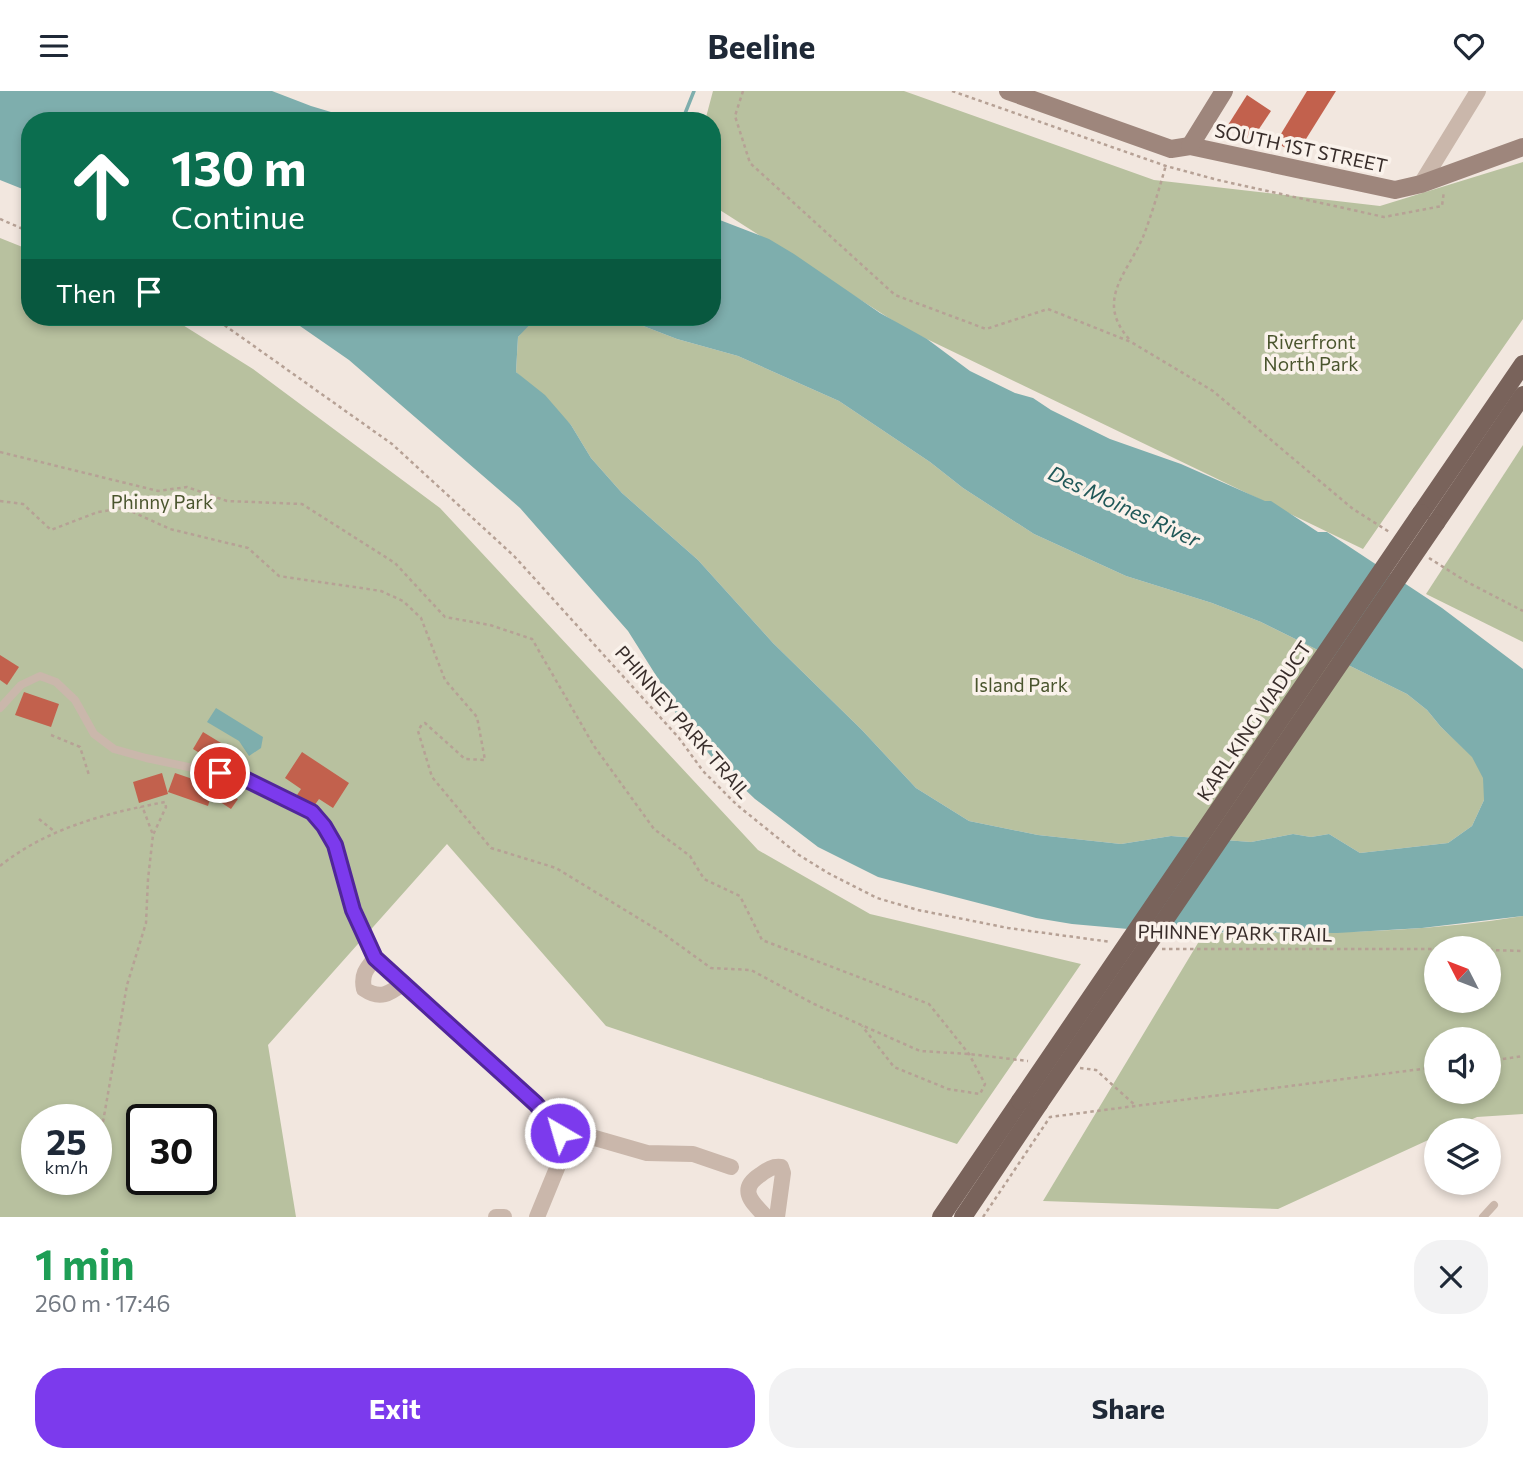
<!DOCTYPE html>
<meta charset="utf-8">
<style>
body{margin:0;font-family:Commissioner,sans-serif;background:#f2f2f3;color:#1f2937;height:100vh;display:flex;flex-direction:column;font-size:26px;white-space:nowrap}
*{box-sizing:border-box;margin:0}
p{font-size:23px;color:#747a83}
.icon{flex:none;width:38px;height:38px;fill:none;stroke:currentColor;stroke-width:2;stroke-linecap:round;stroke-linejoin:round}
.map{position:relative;height:1126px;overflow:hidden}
.details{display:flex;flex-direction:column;background:#fff;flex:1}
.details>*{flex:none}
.banner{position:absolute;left:21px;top:21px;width:700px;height:214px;border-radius:28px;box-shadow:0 4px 10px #0003;background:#0b6e4f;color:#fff;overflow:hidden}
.needle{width:46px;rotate:312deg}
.tools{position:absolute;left:1424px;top:845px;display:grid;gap:14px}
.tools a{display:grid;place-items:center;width:77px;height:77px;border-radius:50%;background:#fff;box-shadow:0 4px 10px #0003;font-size:35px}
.speed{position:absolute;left:21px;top:1013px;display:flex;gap:14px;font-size:35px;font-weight:700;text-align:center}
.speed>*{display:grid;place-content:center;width:91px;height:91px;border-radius:50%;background:#fff;box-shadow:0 4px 10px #0003;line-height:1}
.speed small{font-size:18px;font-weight:400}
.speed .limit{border:4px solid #111;border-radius:10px;background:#fff;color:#111}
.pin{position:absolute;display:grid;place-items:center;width:60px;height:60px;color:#fff;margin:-30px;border:4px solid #fff;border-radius:50%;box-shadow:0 2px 7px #0007}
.me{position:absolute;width:77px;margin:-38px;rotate:322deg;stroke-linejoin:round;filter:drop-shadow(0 0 5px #0008)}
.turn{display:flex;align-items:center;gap:24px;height:147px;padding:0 35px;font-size:32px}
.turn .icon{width:91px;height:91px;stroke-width:2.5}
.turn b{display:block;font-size:49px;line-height:60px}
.then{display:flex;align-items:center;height:66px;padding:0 35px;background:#0003;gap:14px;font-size:26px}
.round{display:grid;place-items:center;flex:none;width:74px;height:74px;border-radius:28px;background:#f2f2f3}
.headline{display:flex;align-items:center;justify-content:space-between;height:119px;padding:0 35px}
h1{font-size:42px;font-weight:700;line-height:52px;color:#1e9e55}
.primary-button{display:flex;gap:14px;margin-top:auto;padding:14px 35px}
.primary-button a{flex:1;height:80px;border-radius:28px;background:#7c3aed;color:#fff;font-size:28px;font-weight:700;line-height:80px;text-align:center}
.primary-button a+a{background:#f2f2f3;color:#1f2937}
header{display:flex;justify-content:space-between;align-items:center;height:91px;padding:0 35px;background:#fff;font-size:32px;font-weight:700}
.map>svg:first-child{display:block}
.green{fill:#b8c19f;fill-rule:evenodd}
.water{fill:#7eaead}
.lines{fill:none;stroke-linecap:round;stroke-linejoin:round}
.stream{stroke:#7eaead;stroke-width:3.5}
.building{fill:#c2614d}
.path{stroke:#b6a195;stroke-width:2.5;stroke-dasharray:3.5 3.5;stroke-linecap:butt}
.lane{stroke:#cab7ab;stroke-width:8}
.street{stroke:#cab7ab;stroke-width:16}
.secondary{stroke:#9e867c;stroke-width:18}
.primary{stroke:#79635b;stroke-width:18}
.primary-bridge{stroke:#79635b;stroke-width:18}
.route-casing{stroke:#51269a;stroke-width:18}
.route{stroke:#7c3aed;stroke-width:12}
.labels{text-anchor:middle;stroke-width:7;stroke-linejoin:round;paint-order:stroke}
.street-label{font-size:19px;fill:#382d2a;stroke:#faf2eb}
.park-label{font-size:19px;fill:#4a552e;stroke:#faf2eb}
.water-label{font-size:21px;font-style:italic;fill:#205858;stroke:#faf2eb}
</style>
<header><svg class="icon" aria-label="menu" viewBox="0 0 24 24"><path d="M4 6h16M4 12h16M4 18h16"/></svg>Beeline<svg class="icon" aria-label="heart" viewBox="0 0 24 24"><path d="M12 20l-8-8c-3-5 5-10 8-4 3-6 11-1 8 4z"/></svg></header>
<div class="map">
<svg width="1523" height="1126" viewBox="0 0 1523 1126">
<rect width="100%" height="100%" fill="#f2e7df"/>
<!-- green -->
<g class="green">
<polygon points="713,0 904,0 1154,89 1380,115 1523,71 1523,228 1363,458 906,238 712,114 712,30 705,30"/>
<path d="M 0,147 L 30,159 L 30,226 L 170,226 L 253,278 L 440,417 L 758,759 L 870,823 L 1081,873 L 957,1053 L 606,935 L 447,753 L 268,954 L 296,1126 L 0,1126 ZM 37,1029 L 96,1029 L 96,1088 L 37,1088 ZM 142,1029 L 201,1029 L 201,1088 L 142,1088 Z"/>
<polygon points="535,226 620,226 677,248 738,265 839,310 930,371 963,397 1034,443 1126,485 1212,512 1261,531 1407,603 1427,619 1441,636 1473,666 1484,687 1484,709 1472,735 1448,752 1360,762 1329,743 1311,746 1293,743 1251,751 1171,745 1121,753 1038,744 969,730 916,697 862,639 773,552 698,469 622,402 591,367 571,334 516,281 518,246"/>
<polygon points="1523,354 1523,551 1426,503"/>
<path d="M 1523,825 L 1523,1023 L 1477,1026 L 1448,1039 L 1437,1040 L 1437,1045 L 1278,1118 L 1043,1110 L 1204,842 C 1310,842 1418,843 1523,825 ZM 1437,858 L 1489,858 L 1489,910 L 1437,910 ZM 1437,948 L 1489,948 L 1489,1001 L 1437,1001 Z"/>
</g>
<!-- water -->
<g class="water">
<polygon points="0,0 272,0 311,15 361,30 30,30 30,101 0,89"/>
<polygon points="712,126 769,148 794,163 880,222 927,248 970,280 1015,302 1033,307 1051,319 1110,348 1181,373 1265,410 1271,410 1318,441 1327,441 1442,517 1523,578 1523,825 1422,837 1337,842 1162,841 1072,833 1036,827 878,786 818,756 755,708 716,671 678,627 662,594 628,540 520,417 349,269 287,226 537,226 518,246 516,281 545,304 571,334 591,367 622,402 698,469 773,552 862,639 916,697 969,730 1038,744 1121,753 1171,745 1251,751 1293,743 1311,746 1329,743 1360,762 1448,752 1472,735 1484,709 1483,687 1472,666 1441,636 1427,619 1407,603 1261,531 1212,512 1126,485 1034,443 963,397 930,371 839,310 738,265 677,248 620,226 712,226"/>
<polygon points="216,617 263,646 261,657 249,665 239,650 207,631"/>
</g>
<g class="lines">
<!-- stream -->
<polyline class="stream" points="682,30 694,0"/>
</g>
<!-- building -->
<g class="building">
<polygon points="1307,0 1336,0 1296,64 1276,51"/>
<polygon points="1247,4 1271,20 1251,50 1228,34"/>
<polygon points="0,564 19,576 7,594 0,589"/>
<polygon points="24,601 59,613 51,636 15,624"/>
<polygon points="203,641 231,658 221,675 193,658"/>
<polygon points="302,661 349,692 333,717 319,708 314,715 308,712 297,704 301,698 285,687"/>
<polygon points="162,682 168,703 139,712 133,691"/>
<polygon points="175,682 225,699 238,708 231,718 211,705 208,715 168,701"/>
</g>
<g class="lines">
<!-- path -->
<g class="path">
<polyline points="743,0 735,25 750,72 895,204 986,238 1048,218 1131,251 1213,300 1353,418 1391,442"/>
<polyline points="952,0 1166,75 1218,89 1384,126 1442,115 1444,100"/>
<polyline points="0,128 30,141"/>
<polyline points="213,226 392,353 514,465 679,647 703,680 737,714 799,764 828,782 877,807 918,819 1008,837 1111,851"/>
<path d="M 1129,248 C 1095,209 1127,183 1143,146 C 1152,123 1159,98 1166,74"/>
<polyline points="0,361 158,400 187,396 227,410 302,413 395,472 445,526 490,534 532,548 594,655 654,738 690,765 704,788 740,805 762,849 929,913 969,963 985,993 980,1003 948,998 894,976 862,935"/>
<polyline points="0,410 23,413 51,439 98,421 124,417 170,438 248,457 279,485 381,500 403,510 421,527 445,589 477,626 485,669 465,668 425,632 422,633 418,640 432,686 491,757 556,777 661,841 711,877 751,879 814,913 920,960 969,963 1028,970"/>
<polyline points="1429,467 1467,491 1523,520"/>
<polyline points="51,644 80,656 89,684"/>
<polyline points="39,728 55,741"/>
<path d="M 0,775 C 47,737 107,722 165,711 L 166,716 L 153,744 L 144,720 L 140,716"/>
<polyline points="1162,858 1437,858"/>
<polyline points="1489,859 1523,860"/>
<polyline points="1489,970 1523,965"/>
<polyline points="1080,977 1096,979 1136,1015"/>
<polyline points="103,1031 127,894 146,832 148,788 153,744"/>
<polyline points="983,1126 1050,1026 1437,976"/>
</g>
<!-- lane -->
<g class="lane">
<polyline points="0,617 21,594 40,585 56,591 75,609 94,643 114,658 146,667 245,688 312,721 324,735 335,754 353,819 375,867"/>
<polyline points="1483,1126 1494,1114"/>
</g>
<!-- street -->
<g class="street">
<polyline points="1421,93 1478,0"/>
<path d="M 404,892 C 389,903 380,909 364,898 C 361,884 366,878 375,867 L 536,1013 L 560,1042 L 564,1060 L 537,1126"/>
<polyline points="560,1042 574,1041 647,1062 693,1063 731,1076"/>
<polyline points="496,1126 504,1126"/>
<path d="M 766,1126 C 753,1112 737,1099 760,1084 C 767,1079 772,1075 781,1076 L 783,1082 L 777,1126"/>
</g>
<!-- secondary -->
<g class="secondary">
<polyline points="1008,0 1171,58 1190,55 1395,99 1421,93 1523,56"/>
<polyline points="1190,55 1224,0"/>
</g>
<!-- primary -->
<g class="primary">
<polyline points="1421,422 1523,273"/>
<polyline points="1436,432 1523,304"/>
<polyline points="941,1126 1020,1010"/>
<polyline points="963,1126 1039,1013"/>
</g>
<!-- primary-bridge -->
<g class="primary-bridge">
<polyline points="1020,1010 1421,422"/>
<polyline points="1039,1013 1436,432"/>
</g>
</g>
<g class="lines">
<!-- route casing -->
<g class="route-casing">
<polyline id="route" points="220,682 245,688 312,721 324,735 335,754 353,819 375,867 536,1013 560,1042"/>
</g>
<!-- route -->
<use href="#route" class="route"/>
</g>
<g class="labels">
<!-- street labels -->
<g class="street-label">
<text transform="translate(1301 57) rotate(12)" y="7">SOUTH 1ST STREET</text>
<text transform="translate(1254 630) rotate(-56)" y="7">KARL KING VIADUCT</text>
<text transform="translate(683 631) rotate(49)" y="7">PHINNEY PARK TRAIL</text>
<text transform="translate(1235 842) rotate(1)" y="7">PHINNEY PARK TRAIL</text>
</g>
<!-- park labels -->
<g class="park-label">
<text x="1311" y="258">Riverfront<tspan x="1311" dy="22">North Park</tspan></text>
<text x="162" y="418">Phinny Park</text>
<text x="1021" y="601">Island Park</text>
</g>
<!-- water labels -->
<g class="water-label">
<text transform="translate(1124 416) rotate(25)" y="7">Des Moines River</text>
</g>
</g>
</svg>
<div class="tools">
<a><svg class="needle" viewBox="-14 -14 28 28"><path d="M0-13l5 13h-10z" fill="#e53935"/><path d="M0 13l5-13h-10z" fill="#747a83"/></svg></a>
<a><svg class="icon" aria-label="sound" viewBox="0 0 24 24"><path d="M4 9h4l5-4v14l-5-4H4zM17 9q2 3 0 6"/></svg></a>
<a><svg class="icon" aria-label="layers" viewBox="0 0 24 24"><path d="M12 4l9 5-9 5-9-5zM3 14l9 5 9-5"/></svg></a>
</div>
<div class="speed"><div>25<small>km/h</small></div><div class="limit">30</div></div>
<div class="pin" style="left:220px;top:682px;background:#d93025"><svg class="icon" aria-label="arrive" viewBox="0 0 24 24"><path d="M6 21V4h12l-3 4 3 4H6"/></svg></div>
<svg class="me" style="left:560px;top:1042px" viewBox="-20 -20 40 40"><circle r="17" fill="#7c3aed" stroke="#fff" stroke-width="3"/><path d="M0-11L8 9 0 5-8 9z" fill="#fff"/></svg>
<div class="banner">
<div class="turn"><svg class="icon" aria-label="ahead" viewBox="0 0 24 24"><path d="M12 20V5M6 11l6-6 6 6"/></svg><div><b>130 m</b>Continue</div></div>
<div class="then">Then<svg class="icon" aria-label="arrive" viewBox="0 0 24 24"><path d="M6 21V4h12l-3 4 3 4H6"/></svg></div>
</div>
</div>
<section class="details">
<div class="headline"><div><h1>1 min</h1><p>260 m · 17:46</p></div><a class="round"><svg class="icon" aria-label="close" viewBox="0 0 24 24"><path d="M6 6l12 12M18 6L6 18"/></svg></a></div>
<div class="primary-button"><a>Exit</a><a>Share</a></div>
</section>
